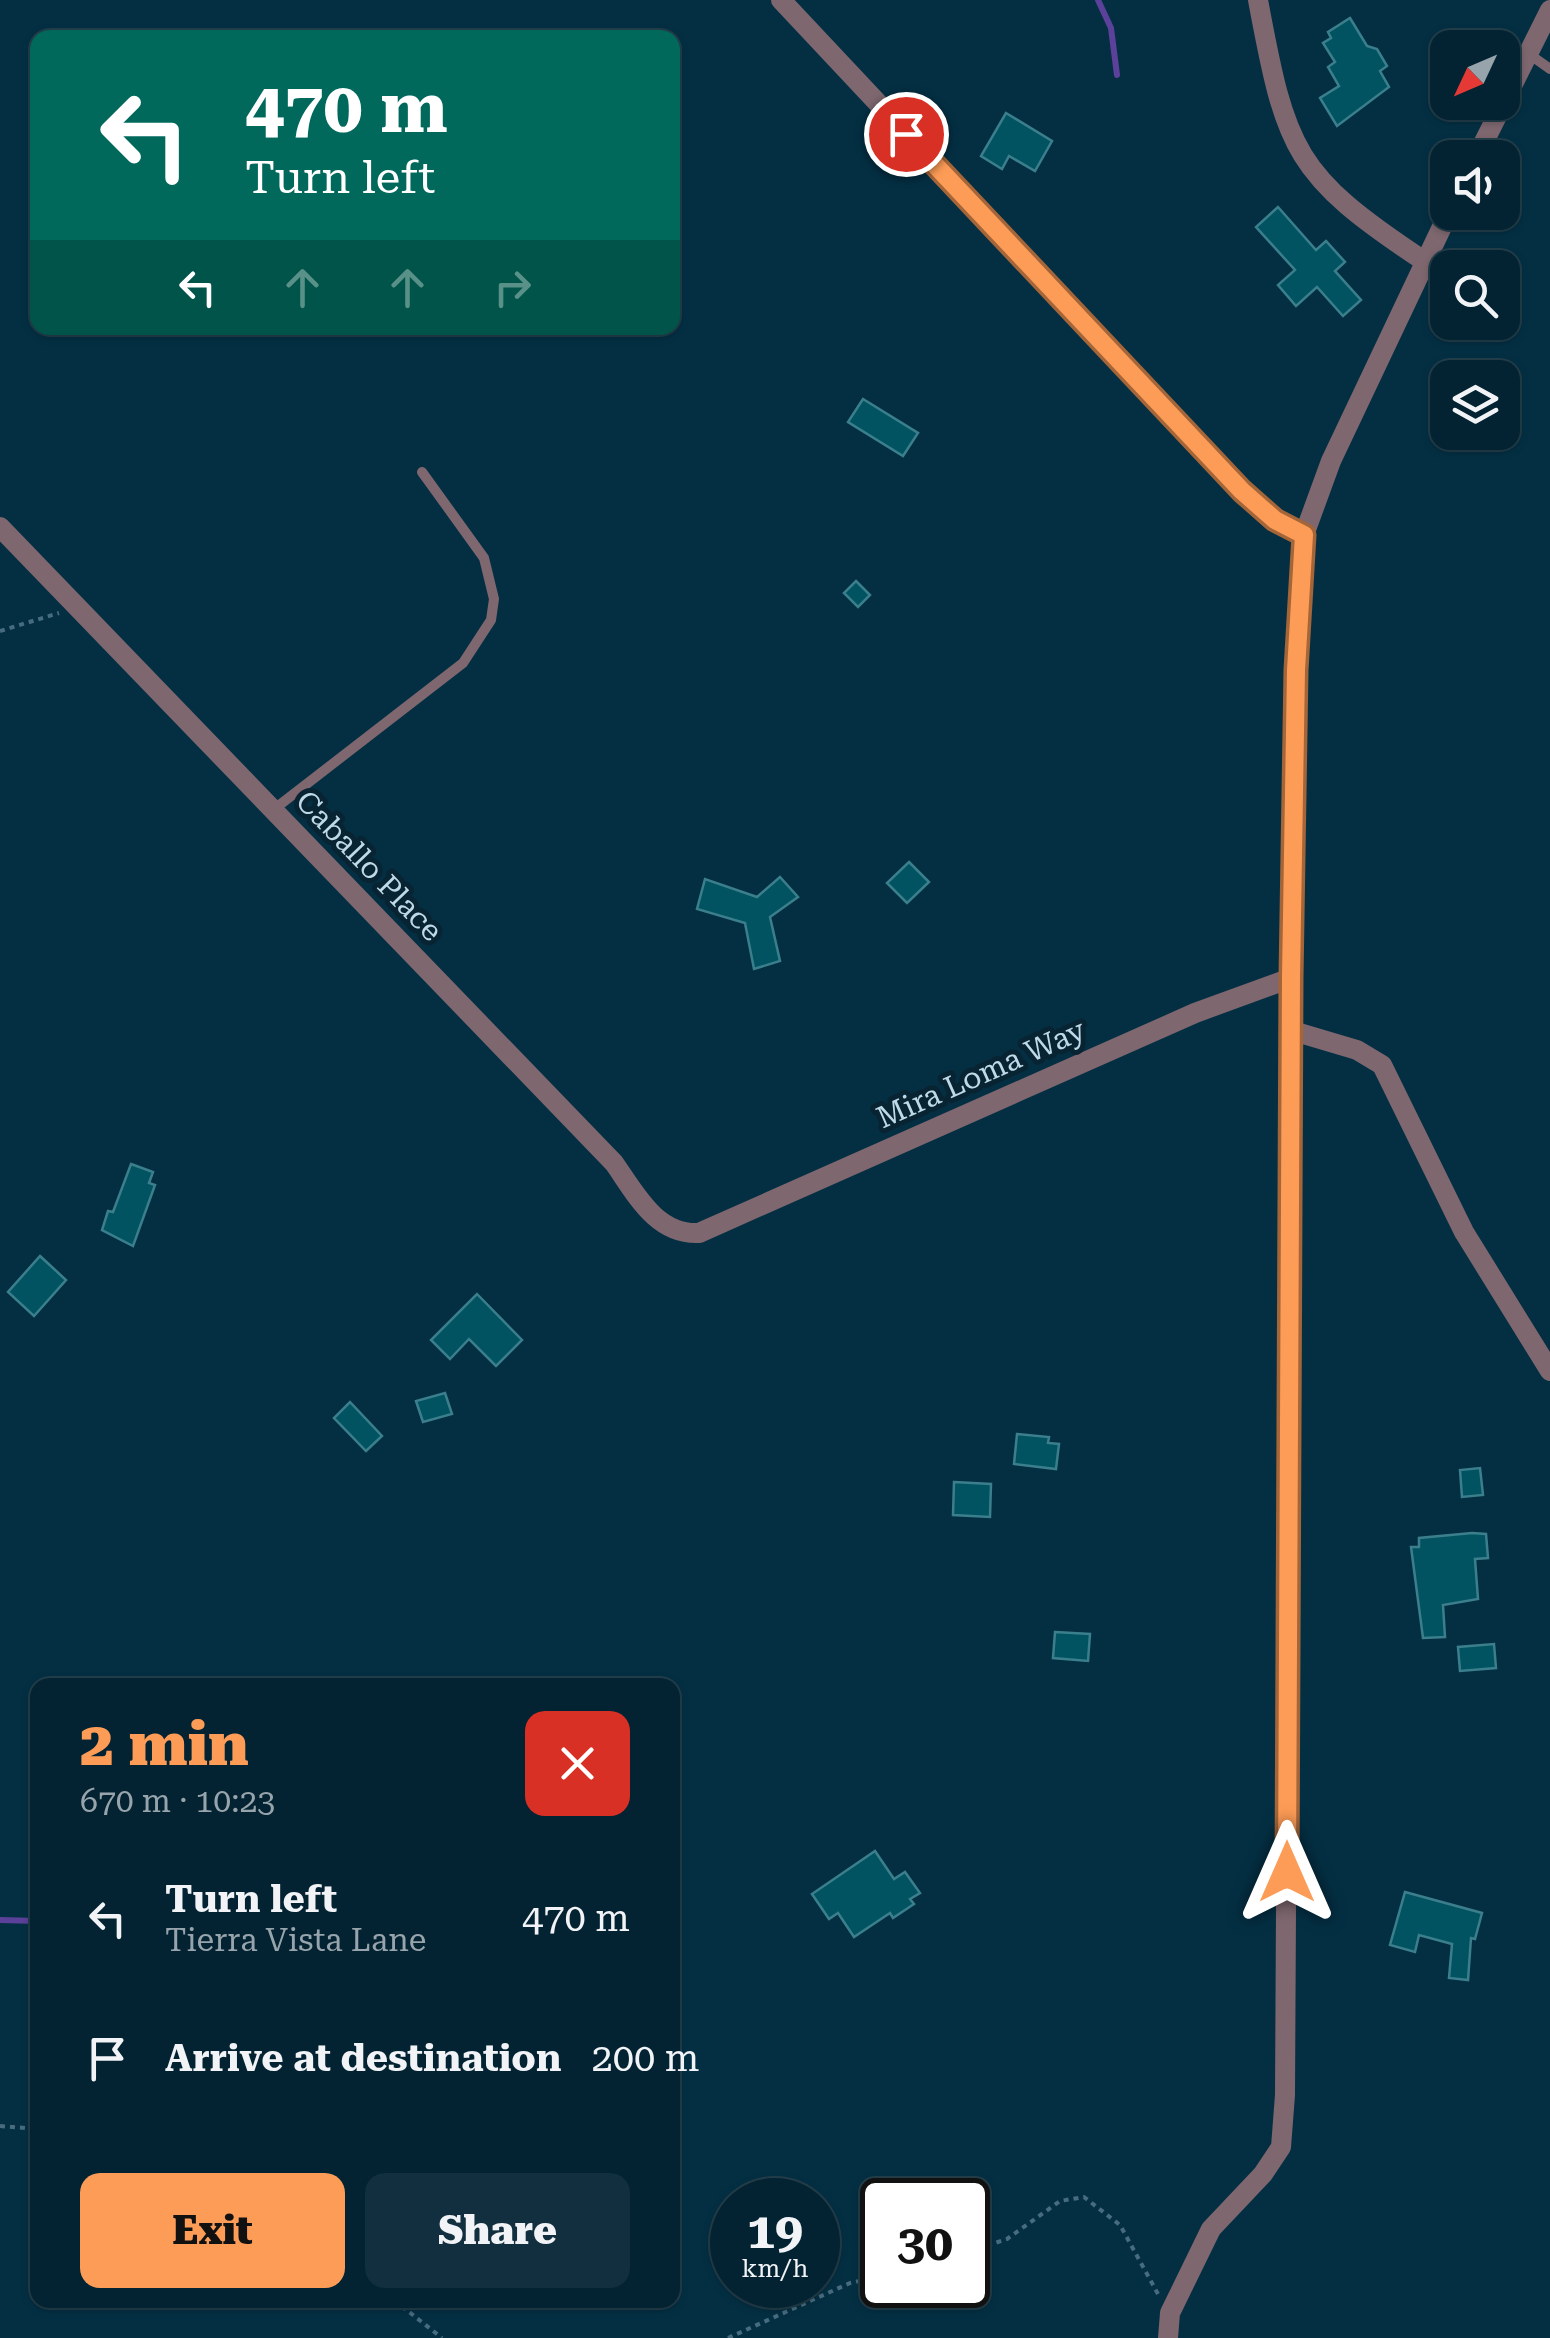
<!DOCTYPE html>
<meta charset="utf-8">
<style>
body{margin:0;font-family:"Roboto Serif",serif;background:#112f3e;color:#f1f3f6;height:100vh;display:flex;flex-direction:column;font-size:38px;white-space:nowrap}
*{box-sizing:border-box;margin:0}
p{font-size:32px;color:#97a4ac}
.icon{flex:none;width:55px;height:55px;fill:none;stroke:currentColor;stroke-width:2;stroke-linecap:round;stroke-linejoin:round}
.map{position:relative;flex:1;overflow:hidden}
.side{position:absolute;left:30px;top:1678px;width:650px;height:630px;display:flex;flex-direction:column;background:#032332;border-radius:20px;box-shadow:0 2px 8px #0004,0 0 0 2px #24404d}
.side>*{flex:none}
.top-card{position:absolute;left:30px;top:30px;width:650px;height:305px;border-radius:20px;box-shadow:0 2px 8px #0004,0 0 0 2px #24404d;background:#00695c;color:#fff;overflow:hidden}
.needle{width:65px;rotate:226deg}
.tools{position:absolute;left:1430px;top:30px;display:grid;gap:20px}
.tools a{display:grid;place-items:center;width:90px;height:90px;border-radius:20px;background:#032332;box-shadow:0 2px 8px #0004,0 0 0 2px #24404d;font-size:50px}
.speed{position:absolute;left:710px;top:2178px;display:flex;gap:20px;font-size:50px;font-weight:700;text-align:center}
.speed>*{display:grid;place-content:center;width:130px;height:130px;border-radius:50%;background:#032332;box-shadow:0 2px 8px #0004,0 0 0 2px #24404d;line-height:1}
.speed small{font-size:25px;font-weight:400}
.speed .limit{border:5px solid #111;border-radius:15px;background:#fff;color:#111}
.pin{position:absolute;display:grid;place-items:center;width:85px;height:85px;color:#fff;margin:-42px;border:5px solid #fff;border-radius:50%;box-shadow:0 2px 10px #0007}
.me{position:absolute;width:110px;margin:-55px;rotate:0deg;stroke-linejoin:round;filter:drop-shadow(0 0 8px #0008)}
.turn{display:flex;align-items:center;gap:35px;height:210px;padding:0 50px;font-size:45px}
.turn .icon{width:130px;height:130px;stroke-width:2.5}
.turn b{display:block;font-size:70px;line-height:85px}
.lanes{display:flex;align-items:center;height:95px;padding:0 50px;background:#0003;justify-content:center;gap:50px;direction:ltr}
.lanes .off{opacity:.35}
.round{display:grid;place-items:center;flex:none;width:105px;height:105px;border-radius:20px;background:#112f3e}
.headline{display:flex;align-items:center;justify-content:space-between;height:170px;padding:0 50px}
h1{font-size:60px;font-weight:800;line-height:75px;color:#fd9c57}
.primary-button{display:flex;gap:20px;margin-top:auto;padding:20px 50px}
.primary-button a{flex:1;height:115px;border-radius:20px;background:#fd9c57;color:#111;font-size:40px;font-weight:800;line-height:115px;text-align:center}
.primary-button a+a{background:#112f3e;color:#f1f3f6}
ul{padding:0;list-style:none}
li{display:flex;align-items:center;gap:30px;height:140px;padding:0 50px}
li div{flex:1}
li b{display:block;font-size:38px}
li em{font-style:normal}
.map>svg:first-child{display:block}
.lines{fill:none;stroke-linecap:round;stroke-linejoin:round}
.stream{stroke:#5c419a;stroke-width:6}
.building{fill:#015361;stroke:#3b7e8c;stroke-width:2.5}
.path{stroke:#486c7f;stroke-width:4;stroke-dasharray:5 5;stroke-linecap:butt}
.service{stroke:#7e676f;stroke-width:10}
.minor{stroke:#7e676f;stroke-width:20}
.route-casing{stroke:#a46539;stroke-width:25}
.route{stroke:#fd9c57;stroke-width:18}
.labels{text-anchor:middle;stroke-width:10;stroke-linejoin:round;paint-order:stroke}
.street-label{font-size:30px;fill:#bfd9e9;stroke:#082432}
</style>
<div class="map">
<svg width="1550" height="2338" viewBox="0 0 1550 2338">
<rect width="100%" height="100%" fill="#042f43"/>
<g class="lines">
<!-- stream -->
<g class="stream">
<polyline points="1098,0 1111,28 1117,75"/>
<polyline points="0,1920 38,1921"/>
</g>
</g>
<!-- building -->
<g class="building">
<polygon points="1350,18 1367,46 1377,49 1387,66 1380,71 1389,87 1337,126 1320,98 1339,86 1328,67 1335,62 1323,43 1331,38 1328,32"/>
<polygon points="1006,113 1052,141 1035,171 1009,156 1002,169 981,156"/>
<polygon points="1278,207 1316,250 1326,241 1345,262 1335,271 1361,300 1343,316 1317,287 1296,306 1278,285 1295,270 1256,227"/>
<polygon points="863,399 918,433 903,456 848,422"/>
<polygon points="856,581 870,595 858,607 844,593"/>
<polygon points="909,862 929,882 907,903 887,883"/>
<polygon points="780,877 798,897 770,917 780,961 754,969 745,923 697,909 705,879 757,897"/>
<polygon points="131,1164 153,1172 149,1183 155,1185 133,1246 102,1230 108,1211 113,1212"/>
<polygon points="40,1256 66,1280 34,1316 8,1292"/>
<polygon points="477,1294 522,1340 496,1366 469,1339 450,1359 431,1340"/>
<polygon points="445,1393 452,1414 423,1422 416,1401"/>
<polygon points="350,1402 382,1436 366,1451 334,1418"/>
<polygon points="1017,1434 1049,1437 1048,1443 1059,1444 1056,1469 1014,1464"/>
<polygon points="1480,1468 1483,1495 1462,1497 1460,1470"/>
<polygon points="954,1482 991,1484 990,1517 953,1515"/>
<polygon points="1472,1533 1486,1534 1488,1558 1475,1559 1478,1599 1443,1605 1445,1637 1423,1638 1411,1547 1419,1547 1419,1538"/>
<polygon points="1055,1632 1090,1634 1088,1661 1053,1658"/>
<polygon points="1494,1644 1496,1668 1460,1671 1458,1647"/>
<polygon points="875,1851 894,1879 905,1872 920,1893 910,1899 914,1904 893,1918 890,1913 854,1937 838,1913 829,1919 812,1894"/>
<polygon points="1405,1892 1482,1913 1475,1939 1471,1938 1468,1980 1449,1978 1452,1944 1419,1935 1415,1952 1390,1945"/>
</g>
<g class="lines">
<!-- path -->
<g class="path">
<polyline points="0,631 59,613"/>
<polyline points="0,2126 38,2129"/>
<polyline points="968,2252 1007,2239 1060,2201 1084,2197 1120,2225 1158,2294"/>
<polyline points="394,2300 442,2338"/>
<polyline points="728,2338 850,2283 882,2276"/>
</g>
<!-- service -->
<g class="service">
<polyline points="1529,54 1550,69"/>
<polyline points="273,810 463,663 491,620 494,599 484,558 422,472"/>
</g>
<!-- minor -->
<g class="minor">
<polyline points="781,0 1242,491 1275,520 1304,535"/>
<path d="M 1258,0 C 1286,151 1294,175 1424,261"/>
<polyline points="1476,158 1550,10"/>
<path d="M 0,527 L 614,1163 C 636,1194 656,1235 699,1233 L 1195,1013 L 1291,978"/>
<polyline points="1293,1031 1357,1050 1382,1065 1464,1232 1550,1371"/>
<polyline points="1168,2338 1170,2313 1211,2229 1263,2174 1281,2147 1285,2095 1291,978 1295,670 1304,535 1331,461 1449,212"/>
</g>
</g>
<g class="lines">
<!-- route casing -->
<g class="route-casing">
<polyline id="route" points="906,134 1242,491 1275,520 1304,535 1296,670 1291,978 1287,1872"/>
</g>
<!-- route -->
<use href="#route" class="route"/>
</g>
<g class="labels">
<!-- street labels -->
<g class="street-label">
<text transform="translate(369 866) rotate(46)" y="10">Caballo Place</text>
<text transform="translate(981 1074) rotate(-24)" y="10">Mira Loma Way</text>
</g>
</g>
</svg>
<div class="tools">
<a><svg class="needle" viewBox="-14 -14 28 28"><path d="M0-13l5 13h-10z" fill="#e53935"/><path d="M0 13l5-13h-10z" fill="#97a4ac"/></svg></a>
<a><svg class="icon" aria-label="sound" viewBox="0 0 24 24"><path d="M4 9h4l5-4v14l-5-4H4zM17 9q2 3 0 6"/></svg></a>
<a><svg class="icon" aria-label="search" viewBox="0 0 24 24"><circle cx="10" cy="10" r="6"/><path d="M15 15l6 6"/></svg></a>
<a><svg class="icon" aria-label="layers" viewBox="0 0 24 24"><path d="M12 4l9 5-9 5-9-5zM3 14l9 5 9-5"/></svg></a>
</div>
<div class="speed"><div>19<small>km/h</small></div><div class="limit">30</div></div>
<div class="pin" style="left:906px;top:134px;background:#d93025"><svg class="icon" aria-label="arrive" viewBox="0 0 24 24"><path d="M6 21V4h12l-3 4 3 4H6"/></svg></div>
<svg class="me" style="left:1287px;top:1872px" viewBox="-20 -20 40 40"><path d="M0-17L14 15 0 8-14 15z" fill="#fd9c57" stroke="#fff" stroke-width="4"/></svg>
<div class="top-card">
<div class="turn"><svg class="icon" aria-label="left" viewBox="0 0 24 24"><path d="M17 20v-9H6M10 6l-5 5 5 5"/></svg><div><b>470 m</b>Turn left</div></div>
<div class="lanes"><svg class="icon" aria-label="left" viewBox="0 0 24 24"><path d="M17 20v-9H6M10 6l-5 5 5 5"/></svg><svg class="icon off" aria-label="ahead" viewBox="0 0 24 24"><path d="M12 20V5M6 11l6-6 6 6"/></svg><svg class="icon off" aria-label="ahead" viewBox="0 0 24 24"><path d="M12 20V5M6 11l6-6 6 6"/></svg><svg class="icon off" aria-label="right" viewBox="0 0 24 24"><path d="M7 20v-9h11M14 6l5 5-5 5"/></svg></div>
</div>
<section class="side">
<div class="headline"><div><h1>2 min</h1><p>670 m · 10:23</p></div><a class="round" style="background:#d93025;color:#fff"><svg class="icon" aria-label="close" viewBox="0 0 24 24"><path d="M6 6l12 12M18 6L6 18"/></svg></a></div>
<ul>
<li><svg class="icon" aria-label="left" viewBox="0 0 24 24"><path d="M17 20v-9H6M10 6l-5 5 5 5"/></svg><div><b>Turn left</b><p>Tierra Vista Lane</p></div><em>470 m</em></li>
<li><svg class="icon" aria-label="arrive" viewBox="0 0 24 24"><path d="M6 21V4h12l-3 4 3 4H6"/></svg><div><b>Arrive at destination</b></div><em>200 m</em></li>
</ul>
<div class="primary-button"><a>Exit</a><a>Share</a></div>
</section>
</div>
